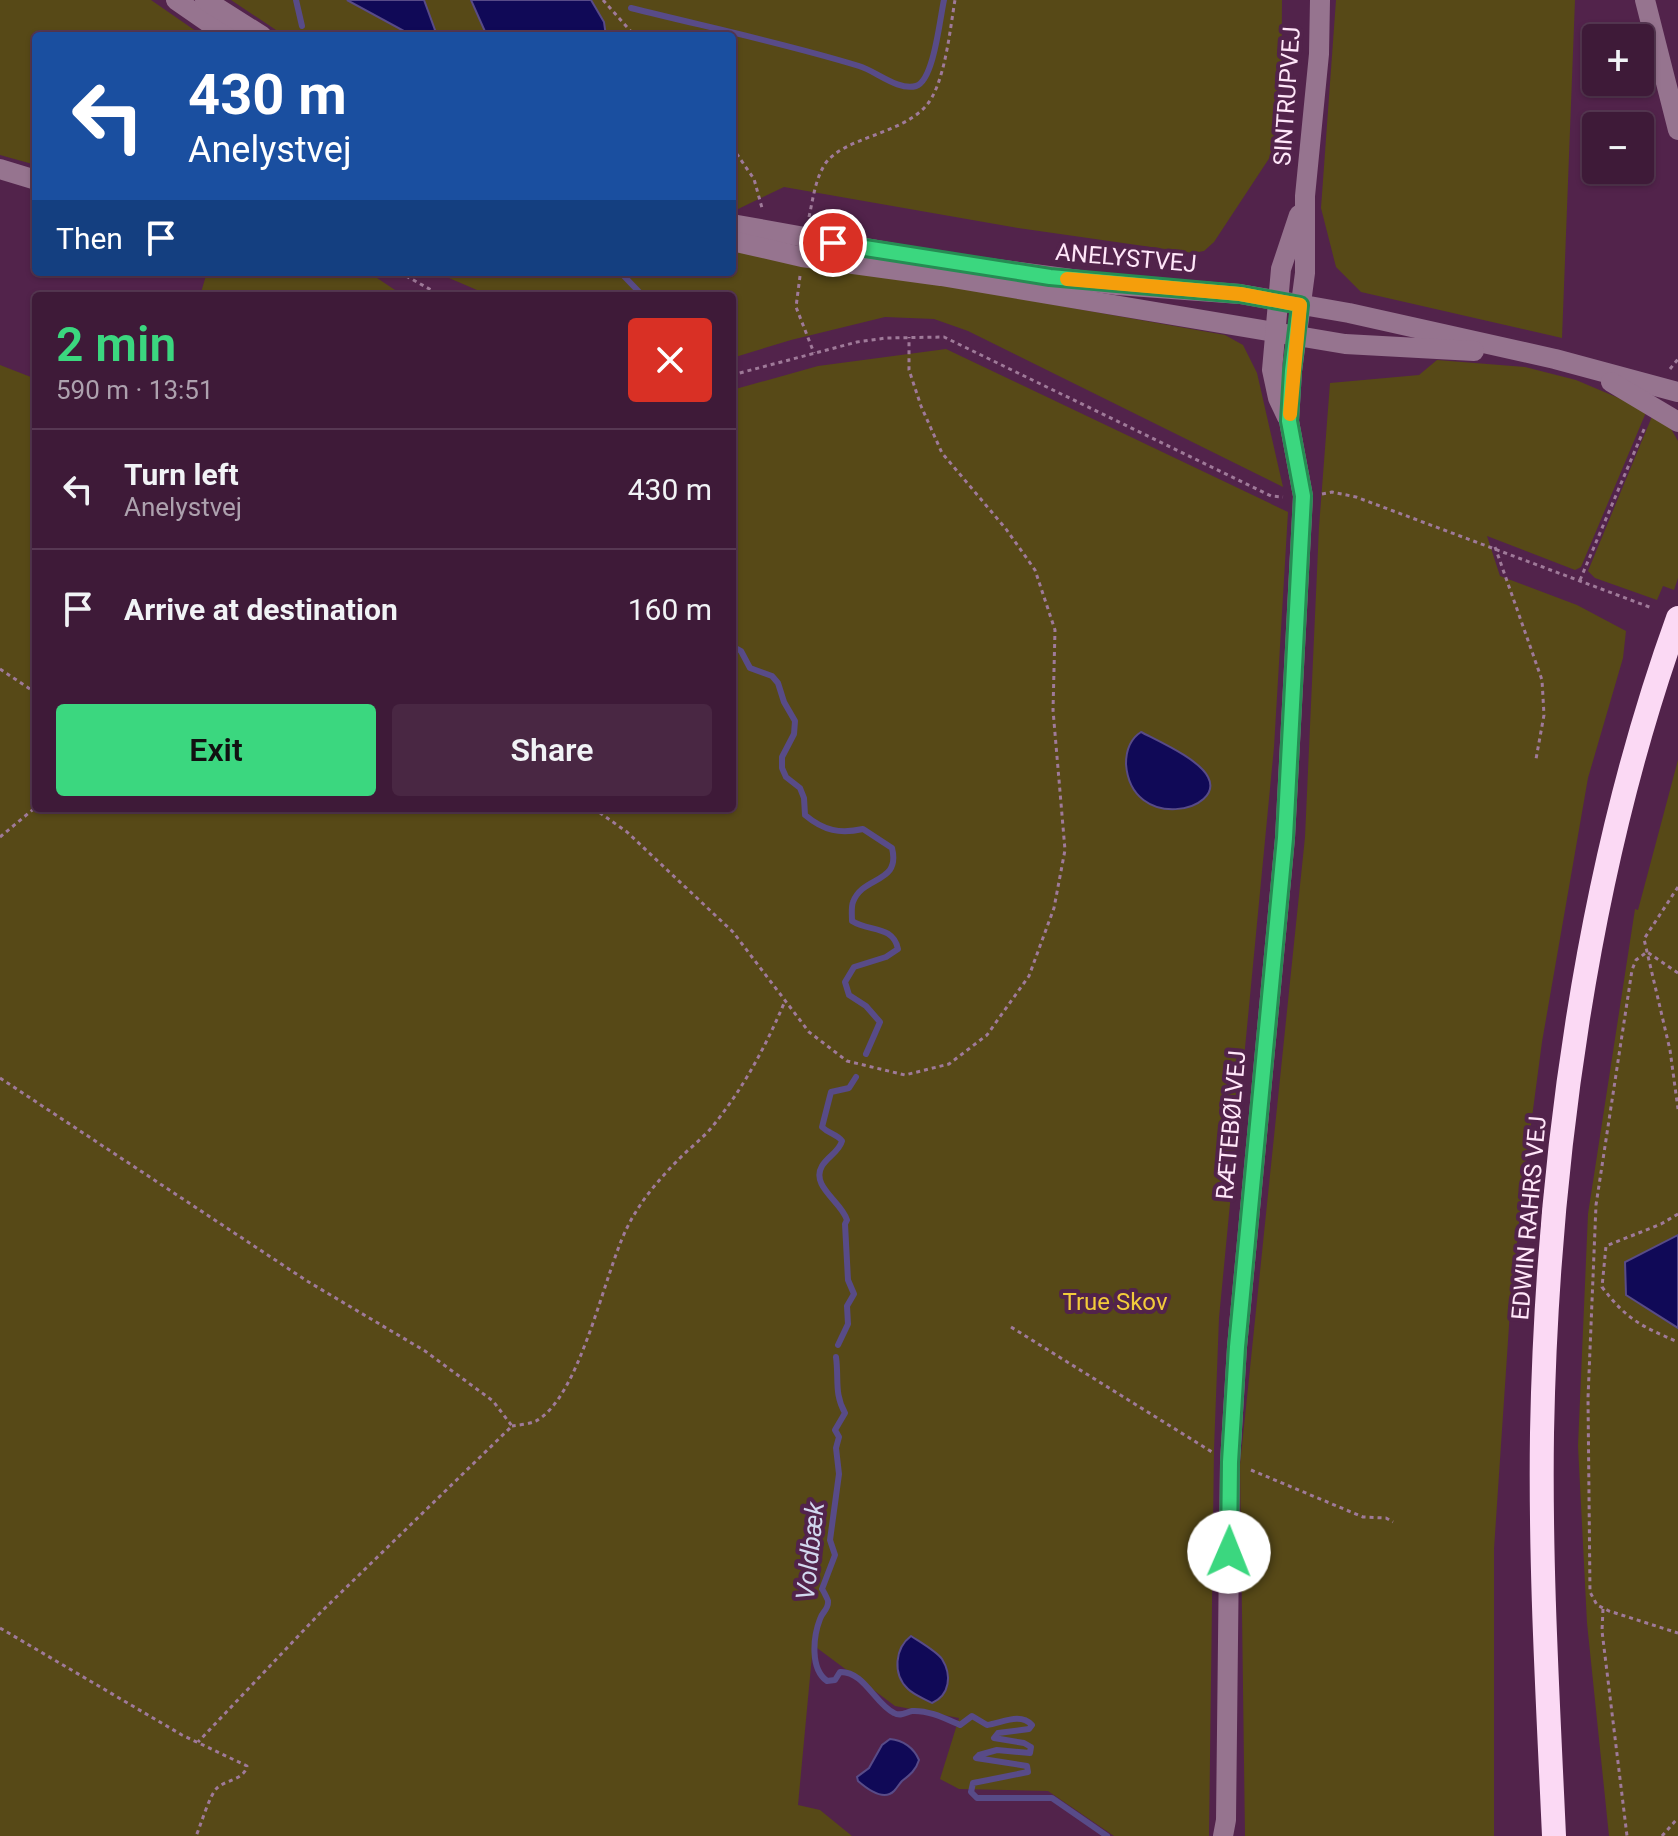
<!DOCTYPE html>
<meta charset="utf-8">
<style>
body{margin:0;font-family:Roboto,sans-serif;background:#492743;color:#f1f3f6;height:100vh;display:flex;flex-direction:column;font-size:30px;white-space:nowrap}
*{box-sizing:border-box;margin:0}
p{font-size:26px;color:#ada1ae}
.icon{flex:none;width:44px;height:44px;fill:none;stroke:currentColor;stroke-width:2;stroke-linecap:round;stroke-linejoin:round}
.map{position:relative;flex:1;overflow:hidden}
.drawer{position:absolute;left:32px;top:292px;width:704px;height:520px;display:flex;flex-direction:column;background:#3e1a38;border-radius:8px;box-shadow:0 2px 6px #0004,0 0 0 2px #573853}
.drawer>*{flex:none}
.hud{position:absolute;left:32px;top:32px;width:704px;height:244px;border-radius:8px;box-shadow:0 2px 6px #0004,0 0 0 2px #573853;background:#1a4fa0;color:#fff;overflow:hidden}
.fabs{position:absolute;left:1582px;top:24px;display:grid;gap:16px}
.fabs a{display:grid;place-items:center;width:72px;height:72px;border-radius:8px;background:#3e1a38;box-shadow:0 2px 6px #0004,0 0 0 2px #573853;font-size:40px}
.pin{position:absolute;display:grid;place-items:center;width:68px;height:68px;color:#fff;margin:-34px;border:4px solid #fff;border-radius:50%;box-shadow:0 2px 8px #0007}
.me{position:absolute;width:88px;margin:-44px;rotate:1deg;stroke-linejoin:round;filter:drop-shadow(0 0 6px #0008)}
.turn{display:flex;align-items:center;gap:28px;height:168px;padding:0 24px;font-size:36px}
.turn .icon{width:104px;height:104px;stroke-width:2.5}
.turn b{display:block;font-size:56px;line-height:68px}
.then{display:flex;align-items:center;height:76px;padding:0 24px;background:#0003;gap:16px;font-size:30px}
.round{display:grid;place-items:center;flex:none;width:84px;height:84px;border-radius:8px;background:#492743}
.summary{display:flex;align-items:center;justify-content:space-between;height:136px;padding:0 24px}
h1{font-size:48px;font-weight:600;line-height:60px;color:#3bd77f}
.action{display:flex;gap:16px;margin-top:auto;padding:16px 24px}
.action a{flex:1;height:92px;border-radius:8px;background:#3bd77f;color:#111;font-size:32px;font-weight:600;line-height:92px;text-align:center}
.action a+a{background:#492743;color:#f1f3f6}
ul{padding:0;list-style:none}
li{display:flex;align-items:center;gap:24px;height:120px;padding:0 24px;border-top:2px solid #573853}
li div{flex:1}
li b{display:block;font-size:30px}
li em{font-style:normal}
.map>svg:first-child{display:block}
.green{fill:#574917}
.water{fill:#100957;stroke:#584b88;stroke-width:2}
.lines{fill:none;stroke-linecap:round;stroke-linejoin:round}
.stream{stroke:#584b88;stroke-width:6}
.path{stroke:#9f7a99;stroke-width:3;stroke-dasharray:4 4;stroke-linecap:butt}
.minor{stroke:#96748f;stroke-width:20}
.highway{stroke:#fbd9f4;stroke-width:24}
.route-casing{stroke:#268c53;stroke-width:20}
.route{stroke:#3bd77f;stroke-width:14}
.slow{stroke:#f59e0b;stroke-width:14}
.labels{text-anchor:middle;stroke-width:8;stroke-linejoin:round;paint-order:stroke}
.street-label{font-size:24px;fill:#ffe6f9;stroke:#52234b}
.park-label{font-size:24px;fill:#f2cb3a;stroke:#52234b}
.water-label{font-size:26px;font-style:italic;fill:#d2d8ef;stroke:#52234b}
</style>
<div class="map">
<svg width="1678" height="1836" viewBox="0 0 1678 1836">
<rect width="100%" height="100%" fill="#52234b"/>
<!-- green -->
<g class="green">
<polygon points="0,0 151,0 203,36 36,36 36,165 0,155"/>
<polygon points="231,0 1282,0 1281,133 1276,148 1214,242 1204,251 1193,253 1018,228 784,187 736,210 732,209 732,36 285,36"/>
<polygon points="1336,0 1575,0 1562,338 1361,292 1336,267 1321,208"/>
<polygon points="732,248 1225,335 1243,345 1257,373 1283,487 968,331 934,319 885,317 791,340 732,358 732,296 491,296 435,272 732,272"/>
<polygon points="207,272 368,272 404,296 200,296"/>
<polygon points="946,349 1288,512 1274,747 1219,1318 1214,1449 1209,1836 1114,1836 1048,1791 959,1789 940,1779 959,1718 895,1706 813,1645 798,1805 820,1810 852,1836 0,1836 0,365 36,379 36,808 732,808 732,390 818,366"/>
<polygon points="1437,360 1525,367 1576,380 1647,410 1581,567 1575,570 1487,536 1500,576 1577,605 1626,631 1623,658 1588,778 1542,1042 1523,1185 1510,1311 1494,1549 1494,1836 1245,1836 1240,1465 1305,837 1319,527 1330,383 1419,375"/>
<polygon points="1653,414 1667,422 1678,441 1678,578 1674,590 1663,586 1657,600 1595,578 1588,571"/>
<polygon points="1678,760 1678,1836 1609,1836 1587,1623 1578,1446 1588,1214 1635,909 1638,910"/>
</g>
<!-- water -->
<g class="water">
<polygon points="347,0 424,0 435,30 429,36 413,36"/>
<polygon points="471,0 591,0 604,22 606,36 487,36"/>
<path d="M 1141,732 C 1158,741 1199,759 1208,777 C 1226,811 1131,833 1126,764 C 1126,751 1130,739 1141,732 Z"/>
<polygon points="1678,1235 1678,1328 1626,1295 1625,1262"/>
<path d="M 911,1636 C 920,1642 936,1651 942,1659 C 952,1675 950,1695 932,1703 C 925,1699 914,1695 908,1689 C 892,1674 895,1648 911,1636 Z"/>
<path d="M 890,1739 C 903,1740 914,1748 919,1760 C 916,1770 910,1775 902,1781 C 899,1784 897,1788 894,1791 C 883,1802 866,1788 858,1781 L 857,1777 L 869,1768 L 882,1745 Z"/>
</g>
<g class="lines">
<!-- stream -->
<g class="stream">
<polyline points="296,0 302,26"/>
<path d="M 631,8 C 707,27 784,43 859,66 C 876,71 898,91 916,86 C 934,81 940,17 944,0"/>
<polyline points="620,272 643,296"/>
<path d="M 732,646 L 741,651 L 750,668 L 772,676 L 778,683 L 784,702 L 795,721 L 794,734 L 782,757 L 782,768 L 786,777 L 800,788 L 804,798 L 805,815 C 824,831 840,834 863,829 L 892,848 C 901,884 863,875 853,902 C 851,907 852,915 852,921 C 869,932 893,925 898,949 L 886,957 L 854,967 L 845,982 L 849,995 L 866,1006 L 880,1022 L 866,1054"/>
<path d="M 838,1345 L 848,1324 L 847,1306 L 854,1294 L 848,1280 L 845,1224 L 847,1220 C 842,1202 810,1186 822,1166 C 828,1156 839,1152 842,1141 C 837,1134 829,1134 822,1127 L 831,1092 L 849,1088 L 856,1077"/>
<path d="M 836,1357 C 839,1379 834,1394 845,1413 L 835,1430 L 839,1437 L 836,1448 L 839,1474 L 830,1540 L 835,1555 L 822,1589 C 823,1590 828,1600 828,1601 C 829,1609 822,1612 820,1619 C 813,1637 810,1669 827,1681 L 835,1680 L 840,1672 C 864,1671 875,1704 894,1713 C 901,1717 906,1712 912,1711 C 929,1710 946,1719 960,1725 L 972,1716 L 987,1725 C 1002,1723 1020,1712 1032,1725 L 1029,1729 L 998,1733 L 994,1738 L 1024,1743 L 1031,1747 L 1030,1753 L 997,1750 L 979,1755 L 976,1758 L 1027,1766 L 1028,1772 L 973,1783 L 971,1792 L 977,1798 L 1052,1798 L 1107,1836"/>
</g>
<!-- path -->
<g class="path">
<polyline points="603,0 635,36"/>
<polyline points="732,147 754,179 762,208"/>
<path d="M 809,217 C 813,199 815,180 825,164 C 844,137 900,135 926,106 C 945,84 950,29 955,0"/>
<polyline points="399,272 442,296"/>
<polyline points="800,276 796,307 814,353"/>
<polyline points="1670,369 1678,359"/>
<polyline points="732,375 857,342 886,338 944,337 1271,496 1283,497"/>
<polyline points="1322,494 1332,492 1356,497 1652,608"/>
<polyline points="1495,547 1542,680 1544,715 1536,759"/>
<polyline points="1580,580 1645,427"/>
<polyline points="0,669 36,693"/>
<polyline points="593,808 627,832 733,932 809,1032 847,1061 905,1075 949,1064 987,1035 1029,976 1054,908 1065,850 1053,710 1055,630 1035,570 1006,529 942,453 921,406 909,370 909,337"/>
<polyline points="0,837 36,807"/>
<polyline points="1678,887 1644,939 1670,1050 1678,1109"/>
<polyline points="1678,973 1647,952 1636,960 1632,970 1596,1205 1588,1398 1590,1592 1597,1605 1609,1611 1678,1633"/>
<polyline points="0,1078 307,1281 425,1351 493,1401 512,1426 321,1612 198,1742"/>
<path d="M 1678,1214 L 1661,1224 L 1606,1246 L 1602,1287 C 1627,1320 1641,1326 1678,1342"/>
<polyline points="1011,1327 1212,1452"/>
<path d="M 512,1426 C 519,1425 529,1424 536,1421 C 580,1397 604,1275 626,1230 C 639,1202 660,1178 681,1157 C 691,1147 703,1138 712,1127 C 743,1089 766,1046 785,1001"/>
<polyline points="1251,1470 1363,1517 1386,1518 1393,1522"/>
<polyline points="1603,1609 1602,1631 1627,1836"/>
<path d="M 0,1628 L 182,1735 L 247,1766 C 244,1780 227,1779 217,1788 C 209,1796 201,1825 196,1836"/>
<polyline points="1662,1836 1678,1818"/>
</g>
<!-- minor -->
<g class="minor">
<polyline points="176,0 228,36"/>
<polyline points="205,0 262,36"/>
<polyline points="1645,0 1678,130"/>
<polyline points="0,169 36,180"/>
<polyline points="732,224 944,262 1117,285 1240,294 1349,313 1555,359 1678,392"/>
<polyline points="732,241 802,257 941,276 1345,344 1474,351"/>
<polyline points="1611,382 1678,422"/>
<polyline points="1287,417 1278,398 1272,370 1281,269 1299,215"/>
<polyline points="1223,1836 1226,1820 1230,1462 1237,1347 1285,838 1303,496 1289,421 1292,371 1305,273 1305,196 1319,54 1320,0"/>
</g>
<!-- highway -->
<path class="highway" d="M 1554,1836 C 1548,1702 1540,1568 1542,1433 C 1547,1167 1587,869 1678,618"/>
</g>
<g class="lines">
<!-- route casing -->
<g class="route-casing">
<polyline id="route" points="833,243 1050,277 1240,294 1300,305 1292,371 1289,421 1303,496 1285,838 1237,1347 1230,1462 1229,1552"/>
</g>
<!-- route -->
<use href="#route" class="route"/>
<!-- slow -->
<polyline class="slow" points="1067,279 1240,294 1300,305 1290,414"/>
</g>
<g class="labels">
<!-- street labels -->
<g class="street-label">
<text transform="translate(1287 96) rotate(-86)" y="8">SINTRUPVEJ</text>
<text transform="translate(1126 258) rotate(5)" y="8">ANELYSTVEJ</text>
<text transform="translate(1231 1125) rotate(-85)" y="8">RÆTEBØLVEJ</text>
<text transform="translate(1529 1218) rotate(-85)" y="8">EDWIN RAHRS VEJ</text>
</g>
<!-- park labels -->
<g class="park-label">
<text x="1115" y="1310">True Skov</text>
</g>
<!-- water labels -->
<g class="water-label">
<text transform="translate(810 1551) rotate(-84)" y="9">Voldbæk</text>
</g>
</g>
</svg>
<div class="fabs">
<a>+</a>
<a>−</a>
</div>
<div class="pin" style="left:833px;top:243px;background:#d93025"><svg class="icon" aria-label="arrive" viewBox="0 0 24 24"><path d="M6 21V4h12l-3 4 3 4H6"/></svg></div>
<svg class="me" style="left:1229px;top:1552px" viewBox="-20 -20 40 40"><circle r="19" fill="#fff"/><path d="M0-13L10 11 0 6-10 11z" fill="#3bd77f"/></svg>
<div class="hud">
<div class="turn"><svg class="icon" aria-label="left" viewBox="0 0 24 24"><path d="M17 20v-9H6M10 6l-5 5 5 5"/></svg><div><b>430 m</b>Anelystvej</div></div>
<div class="then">Then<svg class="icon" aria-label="arrive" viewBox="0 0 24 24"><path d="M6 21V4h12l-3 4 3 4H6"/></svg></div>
</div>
<section class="drawer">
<div class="summary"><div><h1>2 min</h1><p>590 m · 13:51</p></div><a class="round" style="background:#d93025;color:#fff"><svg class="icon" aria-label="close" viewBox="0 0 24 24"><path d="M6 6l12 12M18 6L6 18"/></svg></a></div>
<ul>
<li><svg class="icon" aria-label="left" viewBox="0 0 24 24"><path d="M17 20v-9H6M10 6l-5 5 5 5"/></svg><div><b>Turn left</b><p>Anelystvej</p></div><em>430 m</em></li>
<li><svg class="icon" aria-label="arrive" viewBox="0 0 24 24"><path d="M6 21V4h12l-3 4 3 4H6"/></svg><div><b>Arrive at destination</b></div><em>160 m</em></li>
</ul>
<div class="action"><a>Exit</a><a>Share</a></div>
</section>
</div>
